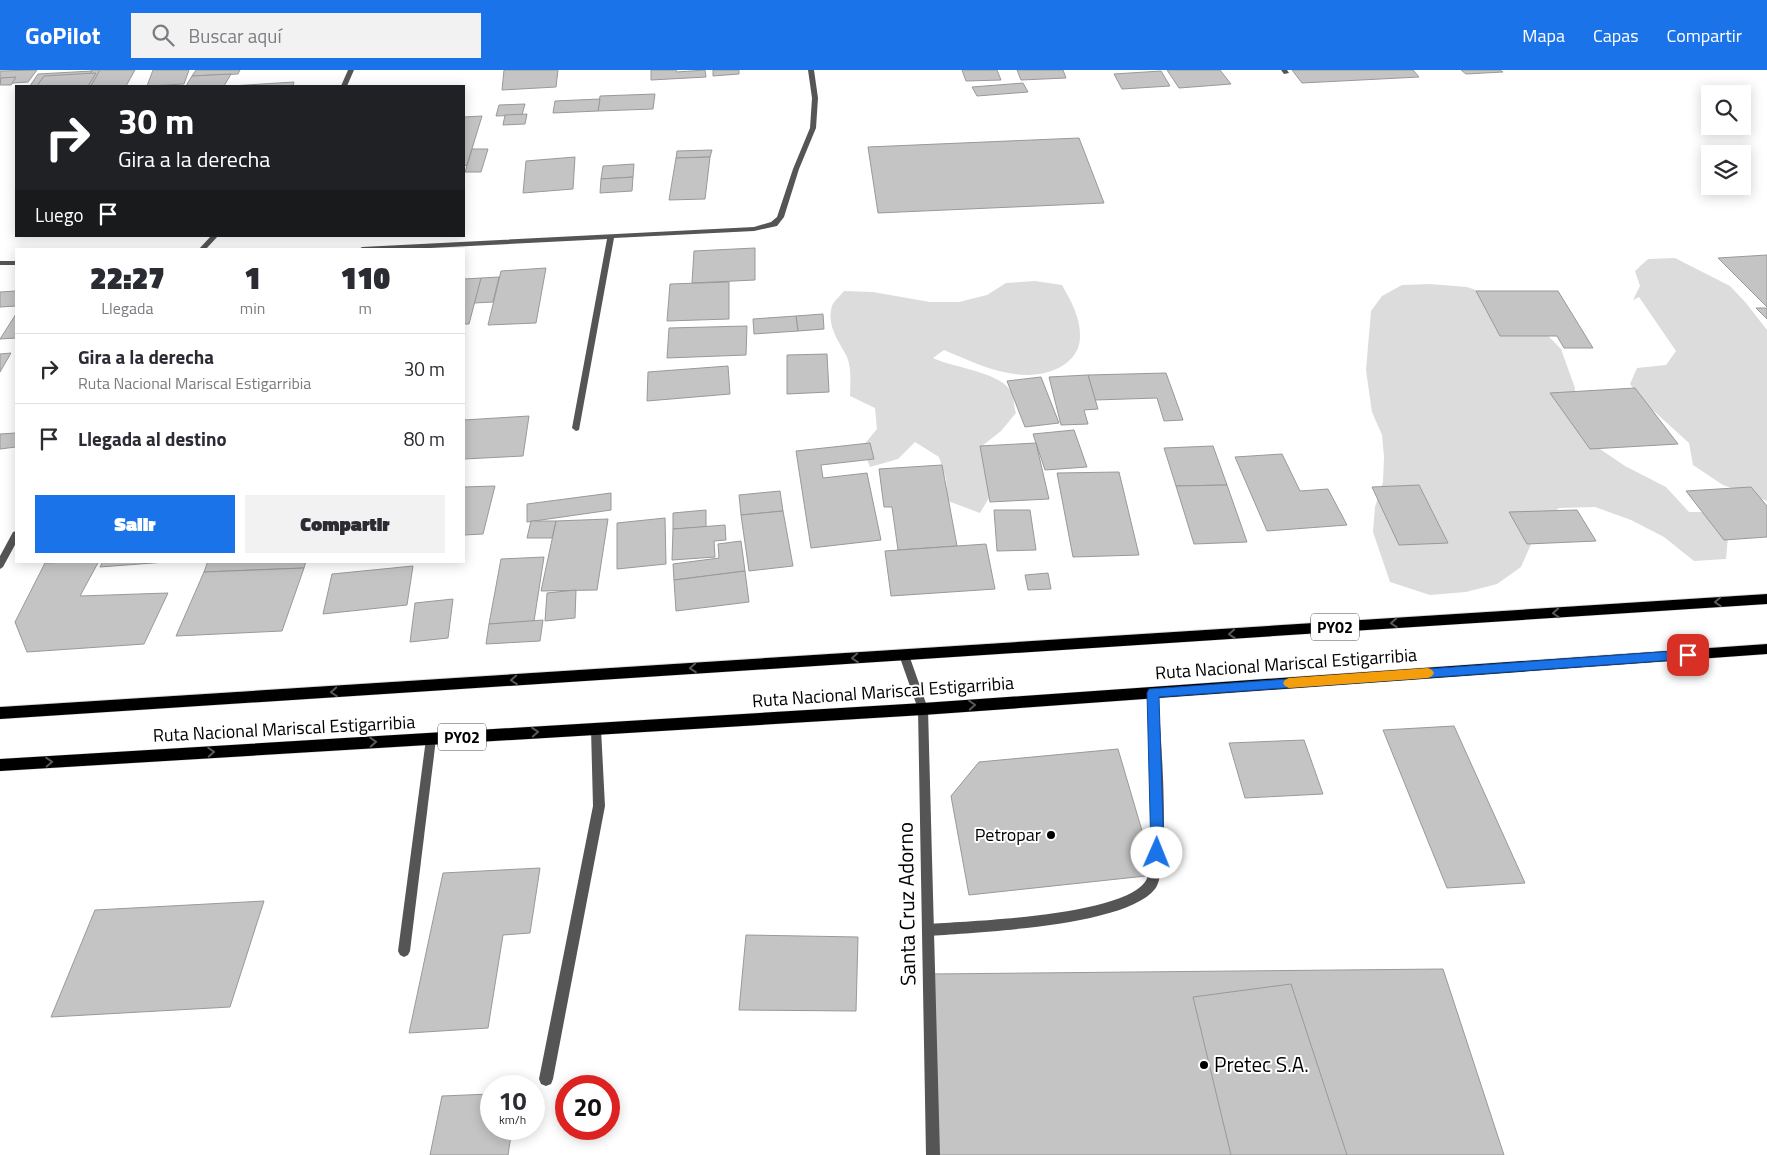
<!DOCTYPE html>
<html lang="es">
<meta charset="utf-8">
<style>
body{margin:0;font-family:"Titillium Web",sans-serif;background:#f2f2f3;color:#2b2b33;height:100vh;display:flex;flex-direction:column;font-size:19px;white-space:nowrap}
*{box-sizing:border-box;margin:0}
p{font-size:16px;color:#7c7c81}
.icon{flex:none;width:28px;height:28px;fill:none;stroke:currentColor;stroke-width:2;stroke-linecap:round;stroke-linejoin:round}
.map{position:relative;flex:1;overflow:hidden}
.side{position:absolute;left:15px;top:178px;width:450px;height:315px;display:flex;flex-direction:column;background:#fff;border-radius:0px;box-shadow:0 2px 12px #0003}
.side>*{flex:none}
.banner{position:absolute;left:15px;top:15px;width:450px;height:152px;border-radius:0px;box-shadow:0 2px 12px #0003;background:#202124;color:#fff;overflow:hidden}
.buttons{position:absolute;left:1701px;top:15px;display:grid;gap:10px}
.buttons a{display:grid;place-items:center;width:50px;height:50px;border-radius:0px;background:#fff;box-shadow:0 2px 12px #0003;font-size:25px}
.speed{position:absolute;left:480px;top:1005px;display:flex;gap:10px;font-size:25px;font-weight:700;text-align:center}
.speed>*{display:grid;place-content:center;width:65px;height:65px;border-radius:50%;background:#fff;box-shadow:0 2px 12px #0003;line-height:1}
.speed small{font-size:12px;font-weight:400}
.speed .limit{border:8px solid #d22;background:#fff;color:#111}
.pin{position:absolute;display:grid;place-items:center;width:42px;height:42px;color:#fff;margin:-21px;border-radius:10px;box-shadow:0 2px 8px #0006}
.me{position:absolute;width:55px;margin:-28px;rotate:1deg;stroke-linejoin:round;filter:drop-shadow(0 0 4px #0008)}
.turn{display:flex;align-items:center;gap:18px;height:105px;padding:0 20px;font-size:22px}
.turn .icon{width:65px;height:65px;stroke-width:2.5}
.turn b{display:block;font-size:35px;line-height:42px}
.then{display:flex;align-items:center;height:48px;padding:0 20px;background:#0003;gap:10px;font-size:19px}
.eta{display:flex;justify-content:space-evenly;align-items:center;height:85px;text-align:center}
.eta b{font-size:30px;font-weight:800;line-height:35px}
.button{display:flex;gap:10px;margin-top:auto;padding:10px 20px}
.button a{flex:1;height:58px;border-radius:0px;background:#1a73e8;color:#fff;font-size:20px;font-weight:800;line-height:58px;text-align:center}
.button a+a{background:#f2f2f3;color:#2b2b33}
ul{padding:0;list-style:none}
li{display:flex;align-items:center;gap:15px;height:70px;padding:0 20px;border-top:1px solid #e1e1e2}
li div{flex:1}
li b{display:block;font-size:19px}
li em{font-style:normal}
header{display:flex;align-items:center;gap:30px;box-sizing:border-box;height:70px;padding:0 25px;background:#1a73e8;color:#fff}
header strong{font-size:24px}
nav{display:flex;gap:28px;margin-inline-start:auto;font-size:18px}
.search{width:350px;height:45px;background:#f2f2f3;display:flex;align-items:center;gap:12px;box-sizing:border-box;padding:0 18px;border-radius:0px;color:#7c7c81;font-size:19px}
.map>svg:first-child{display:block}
.green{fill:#dcdcdc}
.building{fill:#c4c4c4;stroke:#999}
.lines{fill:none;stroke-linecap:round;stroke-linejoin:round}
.trunk-casing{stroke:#dbdbdb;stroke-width:1}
.service{fill:#555;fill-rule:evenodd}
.minor{fill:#555;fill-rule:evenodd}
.tertiary{fill:#555;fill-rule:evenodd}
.trunk{fill:#000;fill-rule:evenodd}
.oneway{stroke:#595959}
.route{fill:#1a73e8;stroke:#114b97}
.slow{fill:#f59e0b}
.poi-dot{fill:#000;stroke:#fff;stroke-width:2}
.labels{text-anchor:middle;stroke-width:4;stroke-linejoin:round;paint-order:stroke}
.shield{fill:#fff;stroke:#4c4c4c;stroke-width:1}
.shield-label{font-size:16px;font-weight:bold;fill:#000}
.street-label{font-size:18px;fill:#000;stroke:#fff}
.poi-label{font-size:18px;fill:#000;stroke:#fff;text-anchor:end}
.near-street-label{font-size:21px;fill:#000;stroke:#fff}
.near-poi-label{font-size:21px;fill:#000;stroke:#fff;text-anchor:start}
</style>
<header>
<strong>GoPilot</strong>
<div class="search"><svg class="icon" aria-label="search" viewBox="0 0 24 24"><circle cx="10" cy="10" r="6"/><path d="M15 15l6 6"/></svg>Buscar aquí</div>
<nav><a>Mapa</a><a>Capas</a><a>Compartir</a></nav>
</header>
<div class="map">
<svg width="1767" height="1085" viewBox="0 0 1767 1085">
<rect width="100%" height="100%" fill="#fff"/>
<!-- green -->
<g class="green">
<polygon points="1675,188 1730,216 1746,233 1767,260 1767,431 1723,415 1693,395 1689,373 1646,334 1630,314 1637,298 1666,295 1676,281 1639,227 1633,230 1640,216 1635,201 1648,189"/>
<path d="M 1035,211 L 1062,215 C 1071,231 1080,247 1080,265 C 1081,293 1051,305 1028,305 C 999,305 970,291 944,280 L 933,288 C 953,298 1004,302 1012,324 C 1014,329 1014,337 1016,343 L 1001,361 L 982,376 L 993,421 L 980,443 L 948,431 L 946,409 L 939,387 L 915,372 L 898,389 L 870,397 L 862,377 L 877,359 L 875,338 L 850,326 C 850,314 852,299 847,287 C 839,271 826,256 832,236 C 834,231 841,225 844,221 L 873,222 L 930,232 L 959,232 L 987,225 L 1006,213 Z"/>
<polygon points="1430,214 1467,217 1499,228 1526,243 1561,279 1575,318 1574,338 1597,377 1625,396 1666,417 1689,442 1708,442 1728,467 1726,489 1694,491 1664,467 1631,450 1595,437 1559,438 1540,454 1521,497 1497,514 1466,522 1430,525 1390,512 1373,462 1375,437 1383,412 1384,387 1382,365 1372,342 1366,300 1371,241 1382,226 1402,215"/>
</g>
<!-- building -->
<g class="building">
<polygon points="37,0 28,12 0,14 0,1"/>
<polygon points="92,0 125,0 116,16 82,16"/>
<polygon points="100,0 135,0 126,16 91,16"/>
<polygon points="153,0 189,0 184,14 147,16"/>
<polygon points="196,0 240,0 238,4 192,6"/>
<polygon points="504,0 558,0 556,17 502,20"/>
<polygon points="651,0 676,0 677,2 705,0 706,7 651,10"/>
<polygon points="713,0 739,0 739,4 713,6"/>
<polygon points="962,0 997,0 1001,10 966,11"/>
<polygon points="1017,0 1063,0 1066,8 1021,10"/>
<polygon points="1167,0 1220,0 1231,14 1179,18"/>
<polygon points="1292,0 1413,0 1419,7 1302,13"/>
<polygon points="1461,0 1500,0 1503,2 1466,4"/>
<polygon points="92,1 82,16 30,16 38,4"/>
<polygon points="1161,1 1170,16 1122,19 1114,4"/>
<polygon points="96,3 88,16 37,16 44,6"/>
<polygon points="231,4 224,16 186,16 192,6"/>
<polygon points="16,7 11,15 0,15 1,8"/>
<polygon points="294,12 293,16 231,16"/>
<polygon points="1023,13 1028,22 977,26 972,17"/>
<polygon points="655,24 653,39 598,41 600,26"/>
<polygon points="600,29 598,41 553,43 555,31"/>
<polygon points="525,34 522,45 496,46 499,35"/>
<polygon points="527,44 525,54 503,55 505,45"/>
<polygon points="482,46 467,95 464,96 464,47"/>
<polygon points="1079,68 1104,133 878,143 868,77"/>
<polygon points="472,79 488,79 481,102 465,102"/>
<polygon points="712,80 710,87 676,88 677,81"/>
<polygon points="575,87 573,119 523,123 526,91"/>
<polygon points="710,87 705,129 669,130 676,88"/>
<polygon points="634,94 633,107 601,109 603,96"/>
<polygon points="633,107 632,121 600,123 601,109"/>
<polygon points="755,178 755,210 692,213 694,181"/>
<polygon points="1767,185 1767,237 1718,188"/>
<polygon points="546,198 536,253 488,255 501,201"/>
<polygon points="499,207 493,232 474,233 481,208"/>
<polygon points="481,208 469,254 464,254 464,209"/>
<polygon points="729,212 729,249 667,251 670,214"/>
<polygon points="16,221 16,236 0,237 0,222"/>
<polygon points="1476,221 1558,221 1593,278 1564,278 1557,266 1500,266"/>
<polygon points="1756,238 1767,238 1767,249"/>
<polygon points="16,244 16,268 0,269"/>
<polygon points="823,244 824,259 798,261 796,246"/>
<polygon points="796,246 798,261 754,264 753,249"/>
<polygon points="747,256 746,285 667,288 669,258"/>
<polygon points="11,283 0,302 0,284"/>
<polygon points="827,284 829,322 787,324 787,285"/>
<polygon points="728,296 730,324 647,331 648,302"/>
<polygon points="1166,303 1183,350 1164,351 1157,328 1095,330 1088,305"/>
<polygon points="1088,305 1098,339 1084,340 1088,354 1061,355 1049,307"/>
<polygon points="1041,307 1059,353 1025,357 1007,311"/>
<polygon points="1635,318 1678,374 1590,379 1550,323"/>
<polygon points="529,346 523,386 464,389 464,350"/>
<polygon points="1074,360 1087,397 1045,400 1033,364"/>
<polygon points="16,363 16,377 0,379 0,364"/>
<polygon points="870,373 874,389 821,395 823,408 867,403 881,470 811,478 796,381"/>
<polygon points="1036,373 1049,429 990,432 980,376"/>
<polygon points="1213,376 1227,415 1176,416 1164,378"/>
<polygon points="1282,384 1300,421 1328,419 1347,455 1267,461 1235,387"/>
<polygon points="942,395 957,476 898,480 892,437 884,437 879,399"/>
<polygon points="1119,402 1139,485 1073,487 1057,403"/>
<polygon points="1227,415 1247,472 1194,474 1176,416"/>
<polygon points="1419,415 1448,473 1399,475 1372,417"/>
<polygon points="495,416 483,464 464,465 464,417"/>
<polygon points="1751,417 1767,436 1767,467 1724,470 1686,421"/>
<polygon points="780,421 783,441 741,445 739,425"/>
<polygon points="611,423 611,440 527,452 527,434"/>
<polygon points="706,440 706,457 673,459 673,443"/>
<polygon points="994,440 1030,440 1036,480 997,481"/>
<polygon points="1577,440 1596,471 1527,474 1509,442"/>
<polygon points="783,441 793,496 749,501 741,445"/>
<polygon points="665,448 666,494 617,499 617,453"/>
<polygon points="608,449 597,520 541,521 556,451"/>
<polygon points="531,451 556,451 552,468 527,468"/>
<polygon points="725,455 726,470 714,471 715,487 672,490 673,459"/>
<polygon points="741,471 745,501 674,510 673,494 719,488 718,474"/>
<polygon points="986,474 995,519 891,526 885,481"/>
<polygon points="544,487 534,551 489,554 501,489"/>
<polygon points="99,491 80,526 168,523 144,574 27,582 15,552 45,493"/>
<polygon points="103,491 179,491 100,497"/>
<polygon points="208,491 306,491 304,498 204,502"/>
<polygon points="413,496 407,535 323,544 332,504"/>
<polygon points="304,498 282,561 176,566 204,502"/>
<polygon points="745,501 749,532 676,541 674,510"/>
<polygon points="1048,503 1051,519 1028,520 1025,505"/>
<polygon points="576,520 575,548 545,551 547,523"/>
<polygon points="453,529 448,568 410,572 415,533"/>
<polygon points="543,550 540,571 486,574 489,554"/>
<polygon points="1454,656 1525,813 1447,818 1383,660"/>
<polygon points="1304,670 1323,724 1245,728 1229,673"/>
<polygon points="1118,679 1155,805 969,825 951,726 979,692"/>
<polygon points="540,798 530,863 503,865 488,958 409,963 443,803"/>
<polygon points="264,831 230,937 51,947 95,840"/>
<polygon points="746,865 858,867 856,941 739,940"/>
<polygon points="1443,899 1504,1085 936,1085 930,904"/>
<polygon points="1291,914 1347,1085 1231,1085 1193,927"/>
<polygon points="491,1024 491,1059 512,1059 508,1085 430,1085 442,1026"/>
</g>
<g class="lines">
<!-- trunk casing -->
<g class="trunk-casing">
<g id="trunk">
<polygon points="1767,524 1767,534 0,649 0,637"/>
<polygon points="1767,574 1767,584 923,645 0,701 0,689 923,633"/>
</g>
</g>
<!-- service -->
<g class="service">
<path d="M 1153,619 L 1157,620 L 1158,623 C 1160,657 1172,797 1155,819 C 1125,857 976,862 928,866 L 924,864 L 922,860 L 924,856 L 928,854 C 972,851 1120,846 1145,812 C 1160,794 1149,653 1148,623 L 1149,620 Z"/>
<polygon points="596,655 600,656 601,659 605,736 553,1009 551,1014 546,1016 541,1014 539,1009 593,736 591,659 592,656"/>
<polygon points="431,664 435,666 436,669 410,881 408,885 404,887 400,885 398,881 426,669 427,666"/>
</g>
<!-- minor -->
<g class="minor">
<polygon points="348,0 354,0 347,16 341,16"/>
<polygon points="808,0 814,0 818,28 816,58 799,99 784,147 777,156 754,161 614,168 579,360 576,361 572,358 607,169 410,179 359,179 362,177 754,157 771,152 777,147 793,99 810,58 812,28"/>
<polygon points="1281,0 1287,0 1289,3 1284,4"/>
<polygon points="211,166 218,166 206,179 199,179"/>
<rect x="0" y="191" width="16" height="4"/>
<polygon points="16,461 16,473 3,497 0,499 0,486 13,462"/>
</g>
<!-- tertiary -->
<polygon class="tertiary" points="904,581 908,582 909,585 928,639 940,1085 926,1085 918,639 899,585 900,582"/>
<!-- trunk -->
<use href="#trunk" class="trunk"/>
</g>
<!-- one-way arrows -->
<defs><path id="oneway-chevron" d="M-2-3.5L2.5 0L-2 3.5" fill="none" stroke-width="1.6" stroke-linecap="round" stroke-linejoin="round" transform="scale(1.25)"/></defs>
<g class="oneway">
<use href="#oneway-chevron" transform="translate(1718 532) rotate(176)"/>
<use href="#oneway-chevron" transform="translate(1556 543) rotate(176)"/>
<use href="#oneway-chevron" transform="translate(1394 553) rotate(176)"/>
<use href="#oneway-chevron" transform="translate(1232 564) rotate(176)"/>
<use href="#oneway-chevron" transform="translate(855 588) rotate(176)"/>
<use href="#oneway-chevron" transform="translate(693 598) rotate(176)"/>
<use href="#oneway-chevron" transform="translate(514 610) rotate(176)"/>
<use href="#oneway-chevron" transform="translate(334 622) rotate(176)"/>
<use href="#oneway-chevron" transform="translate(972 635) rotate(-4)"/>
<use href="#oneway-chevron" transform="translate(535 662) rotate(-4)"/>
<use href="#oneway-chevron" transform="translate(373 672) rotate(-3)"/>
<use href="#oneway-chevron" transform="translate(211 682) rotate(-3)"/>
<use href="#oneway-chevron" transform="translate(49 692) rotate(-3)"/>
</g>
<!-- route -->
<polygon class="route" points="1688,580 1694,585 1688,589 1159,627 1164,783 1162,787 1157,789 1153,787 1151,783 1147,623 1149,619"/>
<!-- slow -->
<polygon class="slow" points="1428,598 1432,600 1434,603 1432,606 1428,608 1289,618 1285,616 1283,613 1285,610 1289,608"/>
<!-- markers -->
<g class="poi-dot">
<circle cx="1051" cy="765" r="5"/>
<circle cx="1204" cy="995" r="5"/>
</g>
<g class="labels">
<!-- shield labels -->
<g class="shield">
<rect x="1311" y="543.5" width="48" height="27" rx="4"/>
<rect x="438" y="653.5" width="48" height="27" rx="4"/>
</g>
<g class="shield-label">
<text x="1335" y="563">PY02</text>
<text x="462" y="673">PY02</text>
</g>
<!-- street labels -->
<g class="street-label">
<text transform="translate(1286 594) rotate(-4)" y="6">Ruta Nacional Mariscal Estigarribia</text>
<text transform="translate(883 622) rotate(-4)" y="6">Ruta Nacional Mariscal Estigarribia</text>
<text transform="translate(284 659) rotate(-3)" y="6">Ruta Nacional Mariscal Estigarribia</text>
</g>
<!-- poi labels -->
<g class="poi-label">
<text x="1041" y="771">Petropar</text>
</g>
<!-- near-street labels -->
<g class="near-street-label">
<text transform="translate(907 834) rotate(-91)" y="7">Santa Cruz Adorno</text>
</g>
<!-- near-poi labels -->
<g class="near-poi-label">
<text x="1214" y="1002">Pretec S.A.</text>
</g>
</g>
</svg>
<div class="buttons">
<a><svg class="icon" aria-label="search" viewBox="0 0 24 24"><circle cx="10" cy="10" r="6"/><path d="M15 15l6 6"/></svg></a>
<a><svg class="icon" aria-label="layers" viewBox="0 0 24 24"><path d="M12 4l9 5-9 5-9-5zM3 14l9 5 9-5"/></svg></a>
</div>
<div class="speed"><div>10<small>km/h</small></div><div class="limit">20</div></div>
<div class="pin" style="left:1688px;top:585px;background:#d93025"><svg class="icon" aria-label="arrive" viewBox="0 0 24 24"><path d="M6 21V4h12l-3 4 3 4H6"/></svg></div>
<svg class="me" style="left:1157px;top:783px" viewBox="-20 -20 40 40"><circle r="19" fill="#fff"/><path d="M0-13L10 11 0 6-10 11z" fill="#1a73e8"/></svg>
<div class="banner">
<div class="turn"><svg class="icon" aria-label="right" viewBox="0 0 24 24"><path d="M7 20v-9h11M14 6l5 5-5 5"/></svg><div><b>30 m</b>Gira a la derecha</div></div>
<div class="then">Luego<svg class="icon" aria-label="arrive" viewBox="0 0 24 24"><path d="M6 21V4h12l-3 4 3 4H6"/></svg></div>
</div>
<section class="side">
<div class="eta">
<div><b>22:27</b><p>Llegada</p></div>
<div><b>1</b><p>min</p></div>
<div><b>110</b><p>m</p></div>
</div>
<ul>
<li><svg class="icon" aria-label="right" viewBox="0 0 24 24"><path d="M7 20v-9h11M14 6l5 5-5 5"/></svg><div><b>Gira a la derecha</b><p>Ruta Nacional Mariscal Estigarribia</p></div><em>30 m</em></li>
<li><svg class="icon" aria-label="arrive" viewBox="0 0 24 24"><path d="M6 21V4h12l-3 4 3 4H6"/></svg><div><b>Llegada al destino</b></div><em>80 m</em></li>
</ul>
<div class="button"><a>Salir</a><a>Compartir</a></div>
</section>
</div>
